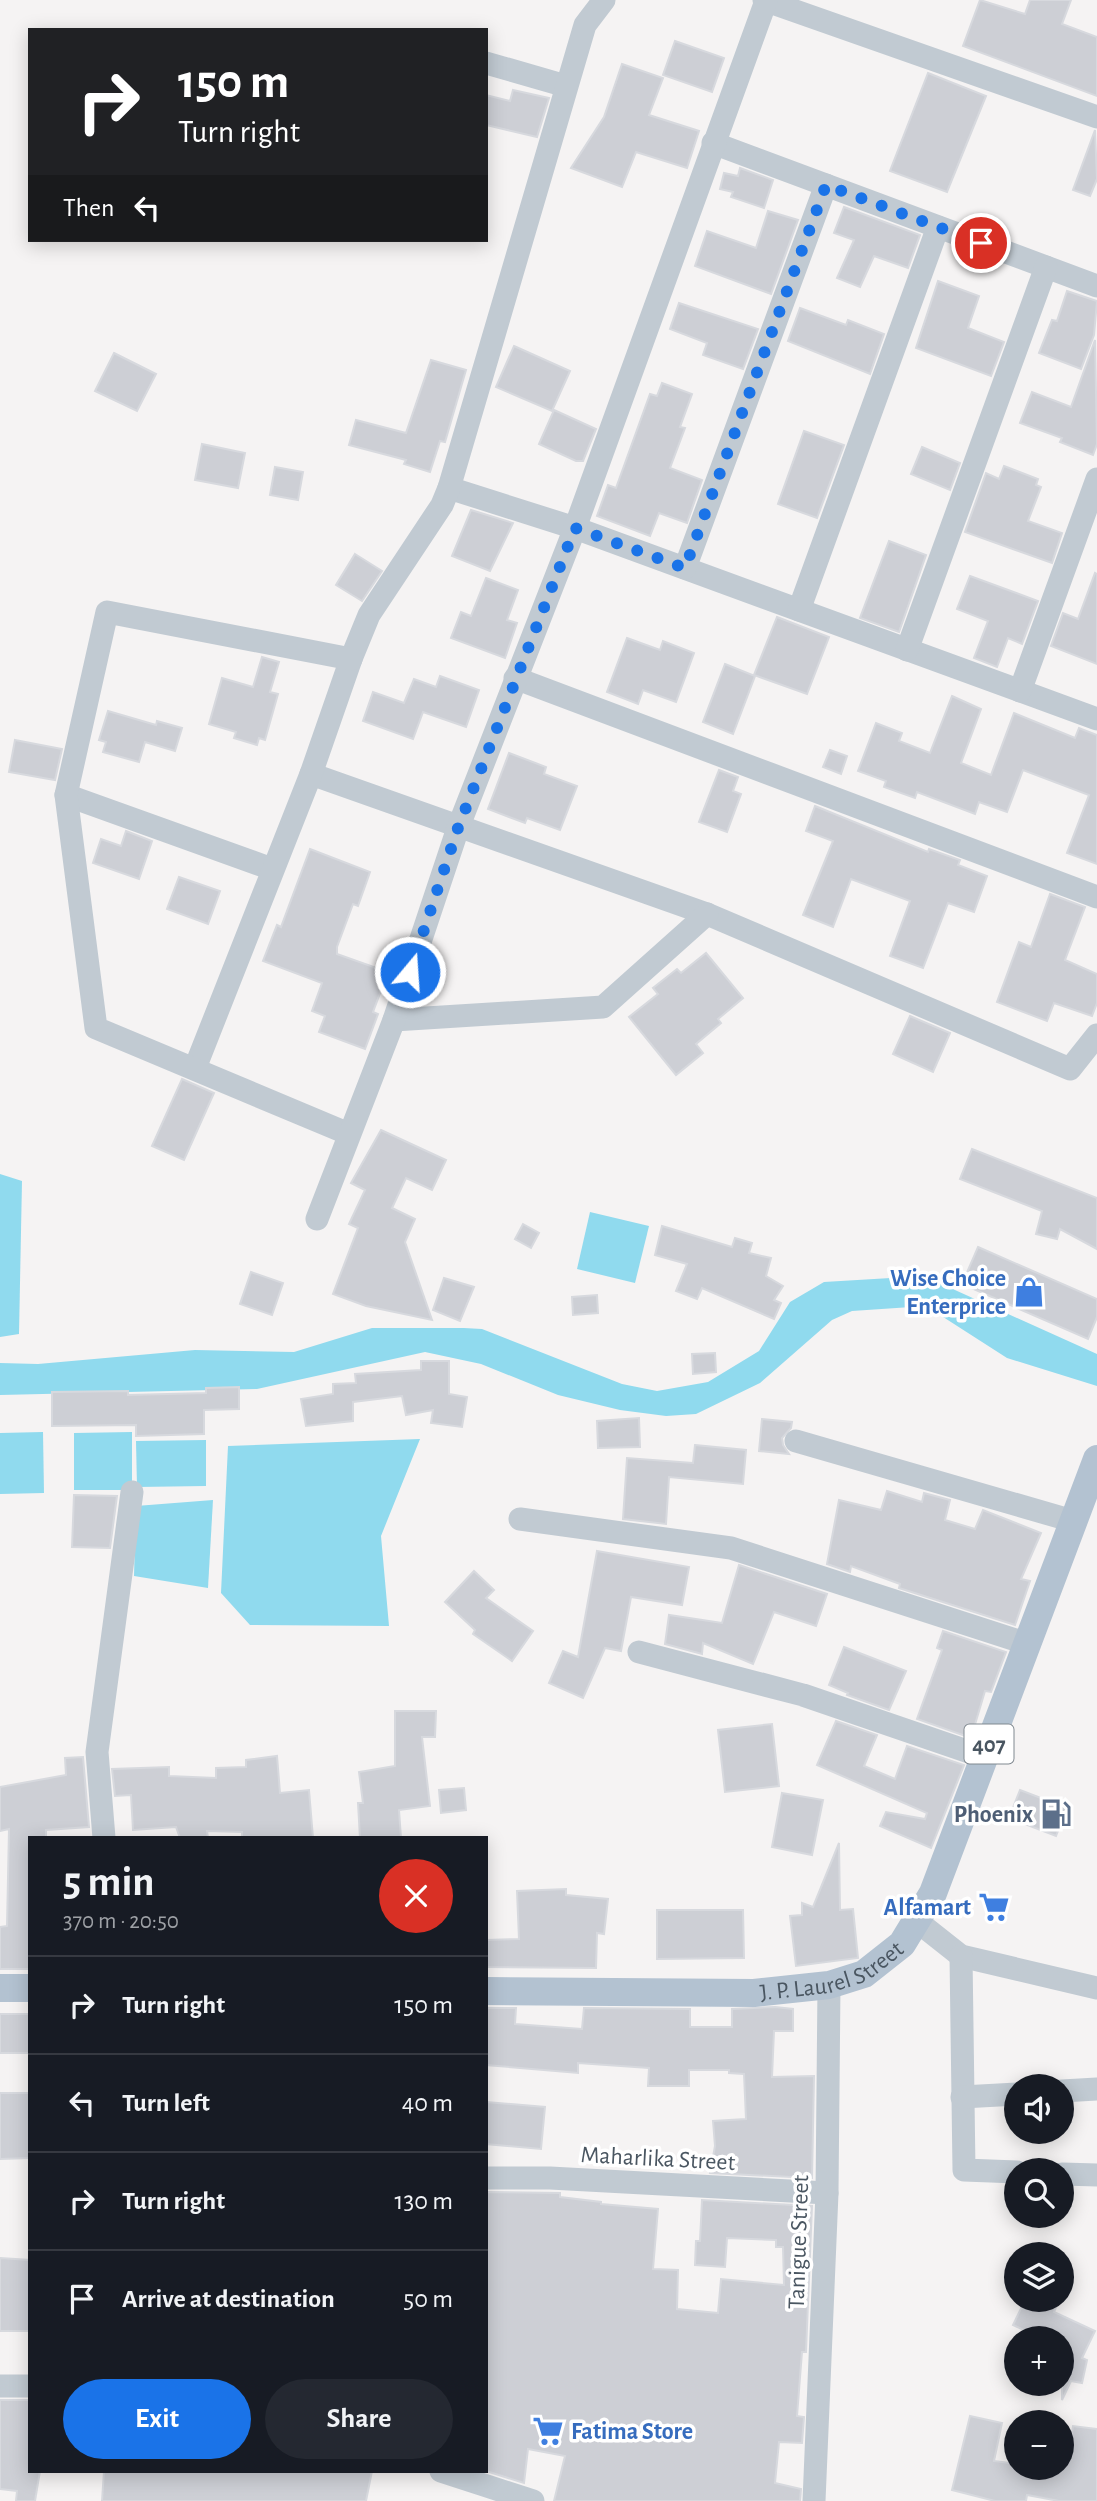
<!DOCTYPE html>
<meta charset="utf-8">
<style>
body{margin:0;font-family:"Alegreya Sans",sans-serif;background:#242831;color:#f1f3f6;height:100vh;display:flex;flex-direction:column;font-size:26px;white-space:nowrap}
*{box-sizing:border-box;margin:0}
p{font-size:23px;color:#9ea1a6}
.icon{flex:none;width:38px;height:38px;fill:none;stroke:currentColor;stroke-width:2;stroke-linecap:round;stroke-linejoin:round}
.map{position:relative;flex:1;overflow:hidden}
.drawer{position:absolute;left:28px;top:1836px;width:460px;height:637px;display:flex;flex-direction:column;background:#171b24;border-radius:0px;box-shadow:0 4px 18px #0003}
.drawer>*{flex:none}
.hud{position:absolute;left:28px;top:28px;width:460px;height:214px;border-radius:0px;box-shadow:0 4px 18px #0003;background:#202124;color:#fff;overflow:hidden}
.tools{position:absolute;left:1004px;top:2074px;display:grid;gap:14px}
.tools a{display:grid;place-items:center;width:70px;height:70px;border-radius:50%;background:#171b24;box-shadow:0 4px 18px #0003;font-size:35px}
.pin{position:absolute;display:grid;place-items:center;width:60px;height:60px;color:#fff;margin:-30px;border:4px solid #fff;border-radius:50%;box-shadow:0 2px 7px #0007}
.me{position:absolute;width:77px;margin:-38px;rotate:18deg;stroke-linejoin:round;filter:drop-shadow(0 0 5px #0008)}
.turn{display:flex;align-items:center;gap:24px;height:147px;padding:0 35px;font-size:32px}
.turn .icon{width:91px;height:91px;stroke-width:2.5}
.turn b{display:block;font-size:49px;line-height:60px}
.then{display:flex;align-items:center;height:66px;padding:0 35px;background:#0003;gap:14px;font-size:26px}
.round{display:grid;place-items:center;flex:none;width:74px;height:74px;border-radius:37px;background:#242831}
.overview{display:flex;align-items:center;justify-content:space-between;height:119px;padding:0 35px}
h1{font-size:42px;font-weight:600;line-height:52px}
.action{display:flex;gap:14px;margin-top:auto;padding:14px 35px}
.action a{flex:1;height:80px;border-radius:42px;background:#1a73e8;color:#fff;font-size:28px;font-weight:600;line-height:80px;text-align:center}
.action a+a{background:#242831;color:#f1f3f6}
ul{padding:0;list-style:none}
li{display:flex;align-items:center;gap:21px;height:98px;padding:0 35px;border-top:2px solid #363941}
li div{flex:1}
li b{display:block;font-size:26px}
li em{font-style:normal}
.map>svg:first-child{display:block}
.water{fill:#90daee}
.building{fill:#cdcfd5;stroke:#d7d9de;stroke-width:2}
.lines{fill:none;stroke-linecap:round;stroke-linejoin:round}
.minor{stroke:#c1cad2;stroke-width:23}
.major{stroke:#b3c2d1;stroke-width:28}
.route{stroke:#1a73e8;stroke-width:12;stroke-dasharray:0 21.6}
.labels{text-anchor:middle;stroke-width:7;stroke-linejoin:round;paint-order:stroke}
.shield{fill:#fff;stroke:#808990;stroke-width:2}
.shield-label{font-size:23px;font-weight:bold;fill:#4a5661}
.shop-label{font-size:24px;font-weight:bold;fill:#366cbe;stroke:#fff;text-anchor:end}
.service-label{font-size:24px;font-weight:bold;fill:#4e5e75;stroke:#fff;text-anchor:end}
.street-label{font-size:24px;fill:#4a5661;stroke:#fff}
</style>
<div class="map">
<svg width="1097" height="2501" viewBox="0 0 1097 2501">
<rect width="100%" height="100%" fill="#f5f3f3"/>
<!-- water -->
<g class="water">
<polygon points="0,1174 22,1181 19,1334 0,1337"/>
<polygon points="590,1212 649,1226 635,1283 577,1269"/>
<polygon points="924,1276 1097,1354 1097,1386 1007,1358 926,1306 852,1311 832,1320 760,1383 696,1414 666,1416 620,1410 558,1395 481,1364 425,1352 257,1389 0,1395 0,1363 38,1364 195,1350 294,1352 372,1328 464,1328 482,1329 622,1384 657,1391 708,1382 759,1351 790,1302 824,1282"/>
<polygon points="43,1432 44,1493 0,1494 0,1433"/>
<polygon points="132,1432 132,1490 74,1490 74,1433"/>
<polygon points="420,1439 381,1536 389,1626 250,1625 221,1593 228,1446"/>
<polygon points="206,1440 206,1486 137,1487 136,1441"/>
<polygon points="213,1500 208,1588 134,1576 136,1506"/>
</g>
<!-- building -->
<g class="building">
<polygon points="980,0 1025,14 1030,0 1071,0 1062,24 1097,37 1097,96 963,46"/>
<polygon points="675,41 724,58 712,92 663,75"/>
<polygon points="622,64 663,78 649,115 699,131 687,168 636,152 622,187 571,168 604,117"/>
<polygon points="928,73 986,96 947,192 890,171"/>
<polygon points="513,90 549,98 537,137 486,125 486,95 510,101"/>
<polygon points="1095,130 1097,179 1090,196 1073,190"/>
<polygon points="740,168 773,180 764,208 731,197 733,192 720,189 724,173 738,176"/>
<polygon points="844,207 920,235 908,268 874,256 860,287 837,278 854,240 834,233"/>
<polygon points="768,211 798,220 771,294 695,266 707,231 756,248"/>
<polygon points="938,281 979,296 968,328 1004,342 991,376 916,348"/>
<polygon points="1067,291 1097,301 1094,335 1081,369 1039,353 1052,320 1057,321"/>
<polygon points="679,303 758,329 743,369 703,355 707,343 670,329"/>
<polygon points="800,308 846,325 848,320 884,334 870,374 788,341"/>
<polygon points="1095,340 1097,444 1093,455 1060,442 1062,438 1020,423 1032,392 1071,407"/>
<polygon points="514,346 570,371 552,411 496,387"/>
<polygon points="114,353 156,374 137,411 95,391"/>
<polygon points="431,360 466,370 445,442 440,441 430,472 404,464 406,460 349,445 356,420 406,433"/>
<polygon points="662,383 692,394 680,427 685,428 670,468 702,480 687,523 659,513 650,536 597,516 608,485 616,488 650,394 657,396"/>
<polygon points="554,410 596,429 583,461 576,461 539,444"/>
<polygon points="804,431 844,445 817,518 778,504"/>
<polygon points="202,444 245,453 238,488 195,480"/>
<polygon points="922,447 960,463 950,490 911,474"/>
<polygon points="1004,466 1038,479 1036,485 1041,487 1028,521 1062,533 1052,563 965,532 986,473 999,479"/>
<polygon points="275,467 303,472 298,500 270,495"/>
<polygon points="471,510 513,523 490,571 452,556"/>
<polygon points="889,541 926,555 899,632 860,618"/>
<polygon points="355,554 382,571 362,601 336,585"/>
<polygon points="1095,573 1097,574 1097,664 1051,646 1063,613 1078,619"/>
<polygon points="970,576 1038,601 1022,644 1008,638 997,667 974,658 988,621 957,609"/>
<polygon points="486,578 518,590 507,620 517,623 505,658 451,638 461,612 471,616"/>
<polygon points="777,617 829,637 807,694 754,675"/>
<polygon points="627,638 660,650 663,641 694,653 676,702 643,690 638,704 607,692"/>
<polygon points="262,657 279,662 270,692 278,694 265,740 259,738 257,745 234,738 236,732 209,724 222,678 253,687"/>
<polygon points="725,664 755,676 733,734 703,722"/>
<polygon points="440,676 479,690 466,727 423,712 413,739 363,721 373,692 404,703 414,679 436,687"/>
<polygon points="952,696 981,709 961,763 991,775 1014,713 1075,738 1079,728 1097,735 1097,864 1067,853 1089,795 1023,770 1007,812 979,802 975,814 917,792 915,798 884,787 886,781 858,771 876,723 902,733 899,741 930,753"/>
<polygon points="108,711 156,725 157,721 182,728 175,751 145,742 139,762 103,752 106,742 99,740"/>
<polygon points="15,740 62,749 55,780 9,772"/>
<polygon points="830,750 847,756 841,774 823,767"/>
<polygon points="509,753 546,767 544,774 577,786 560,830 527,818 525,823 488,809"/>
<polygon points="719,770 738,777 733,791 741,794 727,832 699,822"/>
<polygon points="815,806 928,852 929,849 960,860 958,865 987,876 974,912 948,903 923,968 890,956 910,901 851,879 833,927 803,915 833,841 806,831"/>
<polygon points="126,831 152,841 139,879 93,863 101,839 121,846"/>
<polygon points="310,849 370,872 358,906 353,904 337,947 337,954 388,972 373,1012 378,1014 365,1049 319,1032 325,1016 312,1011 322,983 263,961 277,925 281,927"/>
<polygon points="179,877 220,891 208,924 167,909"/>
<polygon points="1050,894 1085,907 1065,960 1097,974 1097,1003 1092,1016 1054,1003 1047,1021 997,1002 1019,942 1031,947"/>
<polygon points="706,953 743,998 718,1019 721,1023 696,1044 703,1053 676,1075 629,1017 658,994 653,988 677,969 681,973"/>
<polygon points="910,1016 950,1033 933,1072 893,1054"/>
<polygon points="182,1079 214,1093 184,1160 152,1146"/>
<polygon points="381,1130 446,1160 432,1190 406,1178 392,1208 415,1219 405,1242 432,1320 366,1306 333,1294 358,1228 349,1224 365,1190 351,1183"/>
<polygon points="972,1149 1097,1198 1097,1249 1060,1229 1057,1239 1036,1234 1042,1211 960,1179"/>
<polygon points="523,1224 539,1233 531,1248 515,1239"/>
<polygon points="662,1226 732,1247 735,1238 752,1243 749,1253 771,1258 766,1276 783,1286 774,1300 781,1303 774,1319 702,1288 697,1299 676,1291 687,1264 655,1255"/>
<polygon points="978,1247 1097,1299 1097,1317 1088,1339 962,1284"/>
<polygon points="251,1272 283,1283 272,1315 240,1304"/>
<polygon points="444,1278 474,1287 460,1321 433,1310"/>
<polygon points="597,1295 598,1313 573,1315 572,1297"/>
<polygon points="715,1353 716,1372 693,1374 692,1354"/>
<polygon points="421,1361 449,1361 449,1394 467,1397 462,1427 431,1423 433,1410 406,1415 402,1396 353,1402 353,1421 306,1426 301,1399 333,1394 333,1384 356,1383 355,1374 421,1370"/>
<polygon points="239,1387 239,1409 204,1410 204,1434 136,1436 136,1425 52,1426 52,1392 128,1391 128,1395 206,1393 206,1388"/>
<polygon points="639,1418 640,1447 598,1448 597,1421"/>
<polygon points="762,1419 792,1422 791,1428 782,1438 783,1445 789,1454 759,1451"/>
<polygon points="695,1445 746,1450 743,1484 669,1477 666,1524 623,1519 627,1458 693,1463"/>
<polygon points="887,1491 922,1502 924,1493 950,1500 945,1520 975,1529 983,1510 1041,1533 1021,1579 1030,1581 1015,1625 899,1588 900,1584 851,1566 850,1572 827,1564 839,1500 881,1510"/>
<polygon points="74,1495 117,1496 110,1548 72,1547"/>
<polygon points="597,1551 689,1567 682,1605 631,1597 621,1651 605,1648 583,1698 549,1683 563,1651 578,1657"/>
<polygon points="739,1565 827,1594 816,1626 774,1612 753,1664 703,1643 702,1654 665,1644 669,1615 722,1623"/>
<polygon points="474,1571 494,1590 486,1598 533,1631 512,1661 473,1634 475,1630 445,1602"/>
<polygon points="943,1631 1006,1652 991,1692 985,1691 971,1738 917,1719 942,1650 937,1648"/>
<polygon points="844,1647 906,1671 889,1710 847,1695 848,1693 829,1685"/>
<polygon points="395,1711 436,1711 435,1737 422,1737 430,1806 399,1810 401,1838 360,1838 358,1803 363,1803 359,1772 395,1766"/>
<polygon points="836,1721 877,1735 864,1766 895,1779 907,1746 964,1765 931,1848 880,1826 886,1812 925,1819 927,1813 817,1765"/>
<polygon points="772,1724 779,1786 725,1792 718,1730"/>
<polygon points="277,1756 280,1793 309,1790 313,1838 242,1838 242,1832 207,1831 208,1838 180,1838 176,1827 133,1830 131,1795 115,1796 112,1769 169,1767 169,1776 216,1778 216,1768 246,1767 246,1760"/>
<polygon points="83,1757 89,1827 46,1830 46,1838 30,1838 30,1969 0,1969 0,1927 7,1926 9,1829 0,1831 0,1787 66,1775 65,1758"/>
<polygon points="464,1788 466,1810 441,1813 439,1790"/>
<polygon points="1020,1790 1067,1808 1056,1836 1009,1818"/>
<polygon points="782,1793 823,1800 812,1855 772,1847"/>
<polygon points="839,1843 840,1910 853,1909 858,1958 796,1966 790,1916 802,1915 802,1903 813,1907"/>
<polygon points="566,1889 566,1895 608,1899 604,1934 597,1933 596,1968 486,1967 486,1940 519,1939 517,1891"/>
<polygon points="657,1910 743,1910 744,1958 657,1959"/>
<polygon points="775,2007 793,2009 793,2031 774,2031 772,2077 814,2076 812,2178 710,2173 715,2146 713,2121 746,2119 744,2074 729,2073 729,2070 689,2070 689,2086 648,2086 649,2068 578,2063 578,2073 486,2065 486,2008 516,2008 515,2024 582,2029 584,2008 690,2009 690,2027 732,2027 732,2009"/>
<rect x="0" y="2014" width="30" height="39"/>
<polygon points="0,2093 30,2093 30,2158 0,2159"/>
<polygon points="486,2102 545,2107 541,2149 486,2144"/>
<polygon points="487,2192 560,2193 560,2197 601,2202 601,2204 658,2209 653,2269 678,2270 677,2309 718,2313 721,2279 784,2285 783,2247 776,2247 776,2240 727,2238 725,2267 695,2265 696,2241 700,2241 702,2200 812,2206 806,2352 802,2352 797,2416 804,2417 802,2443 779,2442 775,2483 801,2489 800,2501 554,2501 565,2456 528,2449 524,2483 486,2471"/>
<polygon points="0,2258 30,2260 30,2331 0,2331"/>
<polygon points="1025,2300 1059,2300 1054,2312 1095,2331 1082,2358 1087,2360 1082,2383 1071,2381 1062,2400 1062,2338 1041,2338 1013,2325"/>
<polygon points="0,2400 30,2400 30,2471 40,2471 35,2501 16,2501 17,2491 0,2489"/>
<polygon points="970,2416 1002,2423 994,2461 1017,2464 1017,2468 1062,2468 1062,2438 1071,2440 1073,2426 1097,2429 1097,2501 1059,2501 1027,2495 1026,2501 995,2501 952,2490"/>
<polygon points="104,2471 372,2471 366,2501 102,2501"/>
</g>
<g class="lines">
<!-- minor -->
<g class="minor">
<polyline points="764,0 1097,117"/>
<polyline points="486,63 566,86"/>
<polyline points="713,143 1097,286"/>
<polyline points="449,488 575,528 1097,719"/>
<polyline points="685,568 826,185"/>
<polyline points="799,610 938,227"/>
<polyline points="907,650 1046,267"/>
<polyline points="515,678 1097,897"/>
<polyline points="1020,691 1097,479"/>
<polyline points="311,774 707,914 1070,1069 1097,1035"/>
<polyline points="66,795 272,869"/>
<polyline points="394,1020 603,1007 707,914"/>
<polyline points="195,1068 311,774 351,659 369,615 442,505 449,488 585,25 604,0"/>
<polyline points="349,1134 96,1028 66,795 107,612 351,659"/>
<polyline points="317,1219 394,1020 458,828 575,528 766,1"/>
<polyline points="796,1441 1073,1521"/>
<polyline points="520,1519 731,1548 1028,1644"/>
<polyline points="639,1652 803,1695 984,1757"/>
<polyline points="104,1838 97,1752 132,1492"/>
<polyline points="918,1922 961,1956 1097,1988"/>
<polyline points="961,1956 964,2170 1017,2172"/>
<polyline points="1062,2091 1097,2089"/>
<polyline points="962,2097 1017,2094"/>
<polyline points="1062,2174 1097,2175"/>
<polyline points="486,2178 550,2178 827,2193"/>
<polyline points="0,2386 30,2386"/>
<polyline points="441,2471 533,2501"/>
<polyline points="814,2501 827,2193 829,1985"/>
</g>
<!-- major -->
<g class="major">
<polyline points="0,1988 30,1988"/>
<path id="s1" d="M 486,1991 L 754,1993 L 829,1985 L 864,1974 L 902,1944 L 933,1893 L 1097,1459"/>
</g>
</g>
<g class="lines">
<!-- route -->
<polyline class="route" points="410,972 458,828 575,528 685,568 826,185 981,243"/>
</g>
<!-- icons -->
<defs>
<g id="shop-bare" transform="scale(2.415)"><path d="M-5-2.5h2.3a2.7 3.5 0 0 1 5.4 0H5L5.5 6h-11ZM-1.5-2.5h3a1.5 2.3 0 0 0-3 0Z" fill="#3f7fe0" stroke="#fff" stroke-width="2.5" paint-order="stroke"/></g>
<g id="fuel-bare" transform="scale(2.415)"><path d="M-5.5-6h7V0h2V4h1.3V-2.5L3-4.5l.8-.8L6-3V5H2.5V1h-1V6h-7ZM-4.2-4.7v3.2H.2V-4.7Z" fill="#5c6f8a" stroke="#fff" stroke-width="2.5" paint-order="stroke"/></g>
<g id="supermarket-bare" transform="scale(2.415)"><path d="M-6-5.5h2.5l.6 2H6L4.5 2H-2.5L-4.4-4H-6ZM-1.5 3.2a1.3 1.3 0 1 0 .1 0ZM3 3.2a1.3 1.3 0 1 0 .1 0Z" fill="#3f7fe0" stroke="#fff" stroke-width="2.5" paint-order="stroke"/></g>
</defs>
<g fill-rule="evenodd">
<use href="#shop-bare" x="1029" y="1292"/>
<use href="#fuel-bare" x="1056" y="1814"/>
<use href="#supermarket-bare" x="994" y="1907"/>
<use href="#supermarket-bare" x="548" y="2431"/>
</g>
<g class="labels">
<!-- shield labels -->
<rect class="shield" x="964.5" y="1724.5" width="49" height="39" rx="5"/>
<g class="shield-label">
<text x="989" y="1752">407</text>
</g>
<!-- shop labels -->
<g class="shop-label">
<text x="1006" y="1286">Wise Choice<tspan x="1006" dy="28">Enterprice</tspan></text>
<text x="971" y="1915">Alfamart</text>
<text x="571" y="2439" text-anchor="start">Fatima Store</text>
</g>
<!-- service labels -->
<g class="service-label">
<text x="1033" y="1822">Phoenix</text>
</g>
<!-- street labels -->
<g class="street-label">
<text dy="8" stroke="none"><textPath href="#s1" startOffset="350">J. P. Laurel Street</textPath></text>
<text transform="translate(658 2158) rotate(3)" y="8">Maharlika Street</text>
<text transform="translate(798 2242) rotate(-88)" y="8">Tanigue Street</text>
</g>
</g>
</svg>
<div class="tools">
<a><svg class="icon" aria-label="sound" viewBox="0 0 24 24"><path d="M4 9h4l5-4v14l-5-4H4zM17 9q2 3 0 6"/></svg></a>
<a><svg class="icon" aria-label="search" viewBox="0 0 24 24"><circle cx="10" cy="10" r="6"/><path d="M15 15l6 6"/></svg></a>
<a><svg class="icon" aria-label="layers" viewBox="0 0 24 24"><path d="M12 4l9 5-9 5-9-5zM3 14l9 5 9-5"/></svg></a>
<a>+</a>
<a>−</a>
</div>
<div class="pin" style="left:981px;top:243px;background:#d93025"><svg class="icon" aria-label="arrive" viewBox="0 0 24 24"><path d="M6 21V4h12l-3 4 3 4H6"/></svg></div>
<svg class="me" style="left:410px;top:972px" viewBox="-20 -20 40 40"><circle r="17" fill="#1a73e8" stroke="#fff" stroke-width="3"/><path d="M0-11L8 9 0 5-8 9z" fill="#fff"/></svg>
<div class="hud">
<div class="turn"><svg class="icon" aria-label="right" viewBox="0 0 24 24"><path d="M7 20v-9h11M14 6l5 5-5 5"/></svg><div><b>150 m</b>Turn right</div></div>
<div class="then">Then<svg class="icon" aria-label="left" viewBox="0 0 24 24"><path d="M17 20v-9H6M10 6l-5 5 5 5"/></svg></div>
</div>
<section class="drawer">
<div class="overview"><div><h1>5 min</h1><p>370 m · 20:50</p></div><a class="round" style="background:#d93025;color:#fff"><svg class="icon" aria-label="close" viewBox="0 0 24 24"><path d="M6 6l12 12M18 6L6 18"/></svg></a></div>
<ul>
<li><svg class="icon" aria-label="right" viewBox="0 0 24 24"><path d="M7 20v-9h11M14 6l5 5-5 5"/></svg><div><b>Turn right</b></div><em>150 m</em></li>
<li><svg class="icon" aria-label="left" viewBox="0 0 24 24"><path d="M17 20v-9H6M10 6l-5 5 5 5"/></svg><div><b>Turn left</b></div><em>40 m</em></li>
<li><svg class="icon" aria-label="right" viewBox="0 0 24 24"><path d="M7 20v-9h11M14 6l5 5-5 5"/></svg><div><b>Turn right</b></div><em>130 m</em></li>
<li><svg class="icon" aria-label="arrive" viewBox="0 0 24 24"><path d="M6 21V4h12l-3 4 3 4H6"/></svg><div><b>Arrive at destination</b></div><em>50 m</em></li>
</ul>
<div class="action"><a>Exit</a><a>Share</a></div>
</section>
</div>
